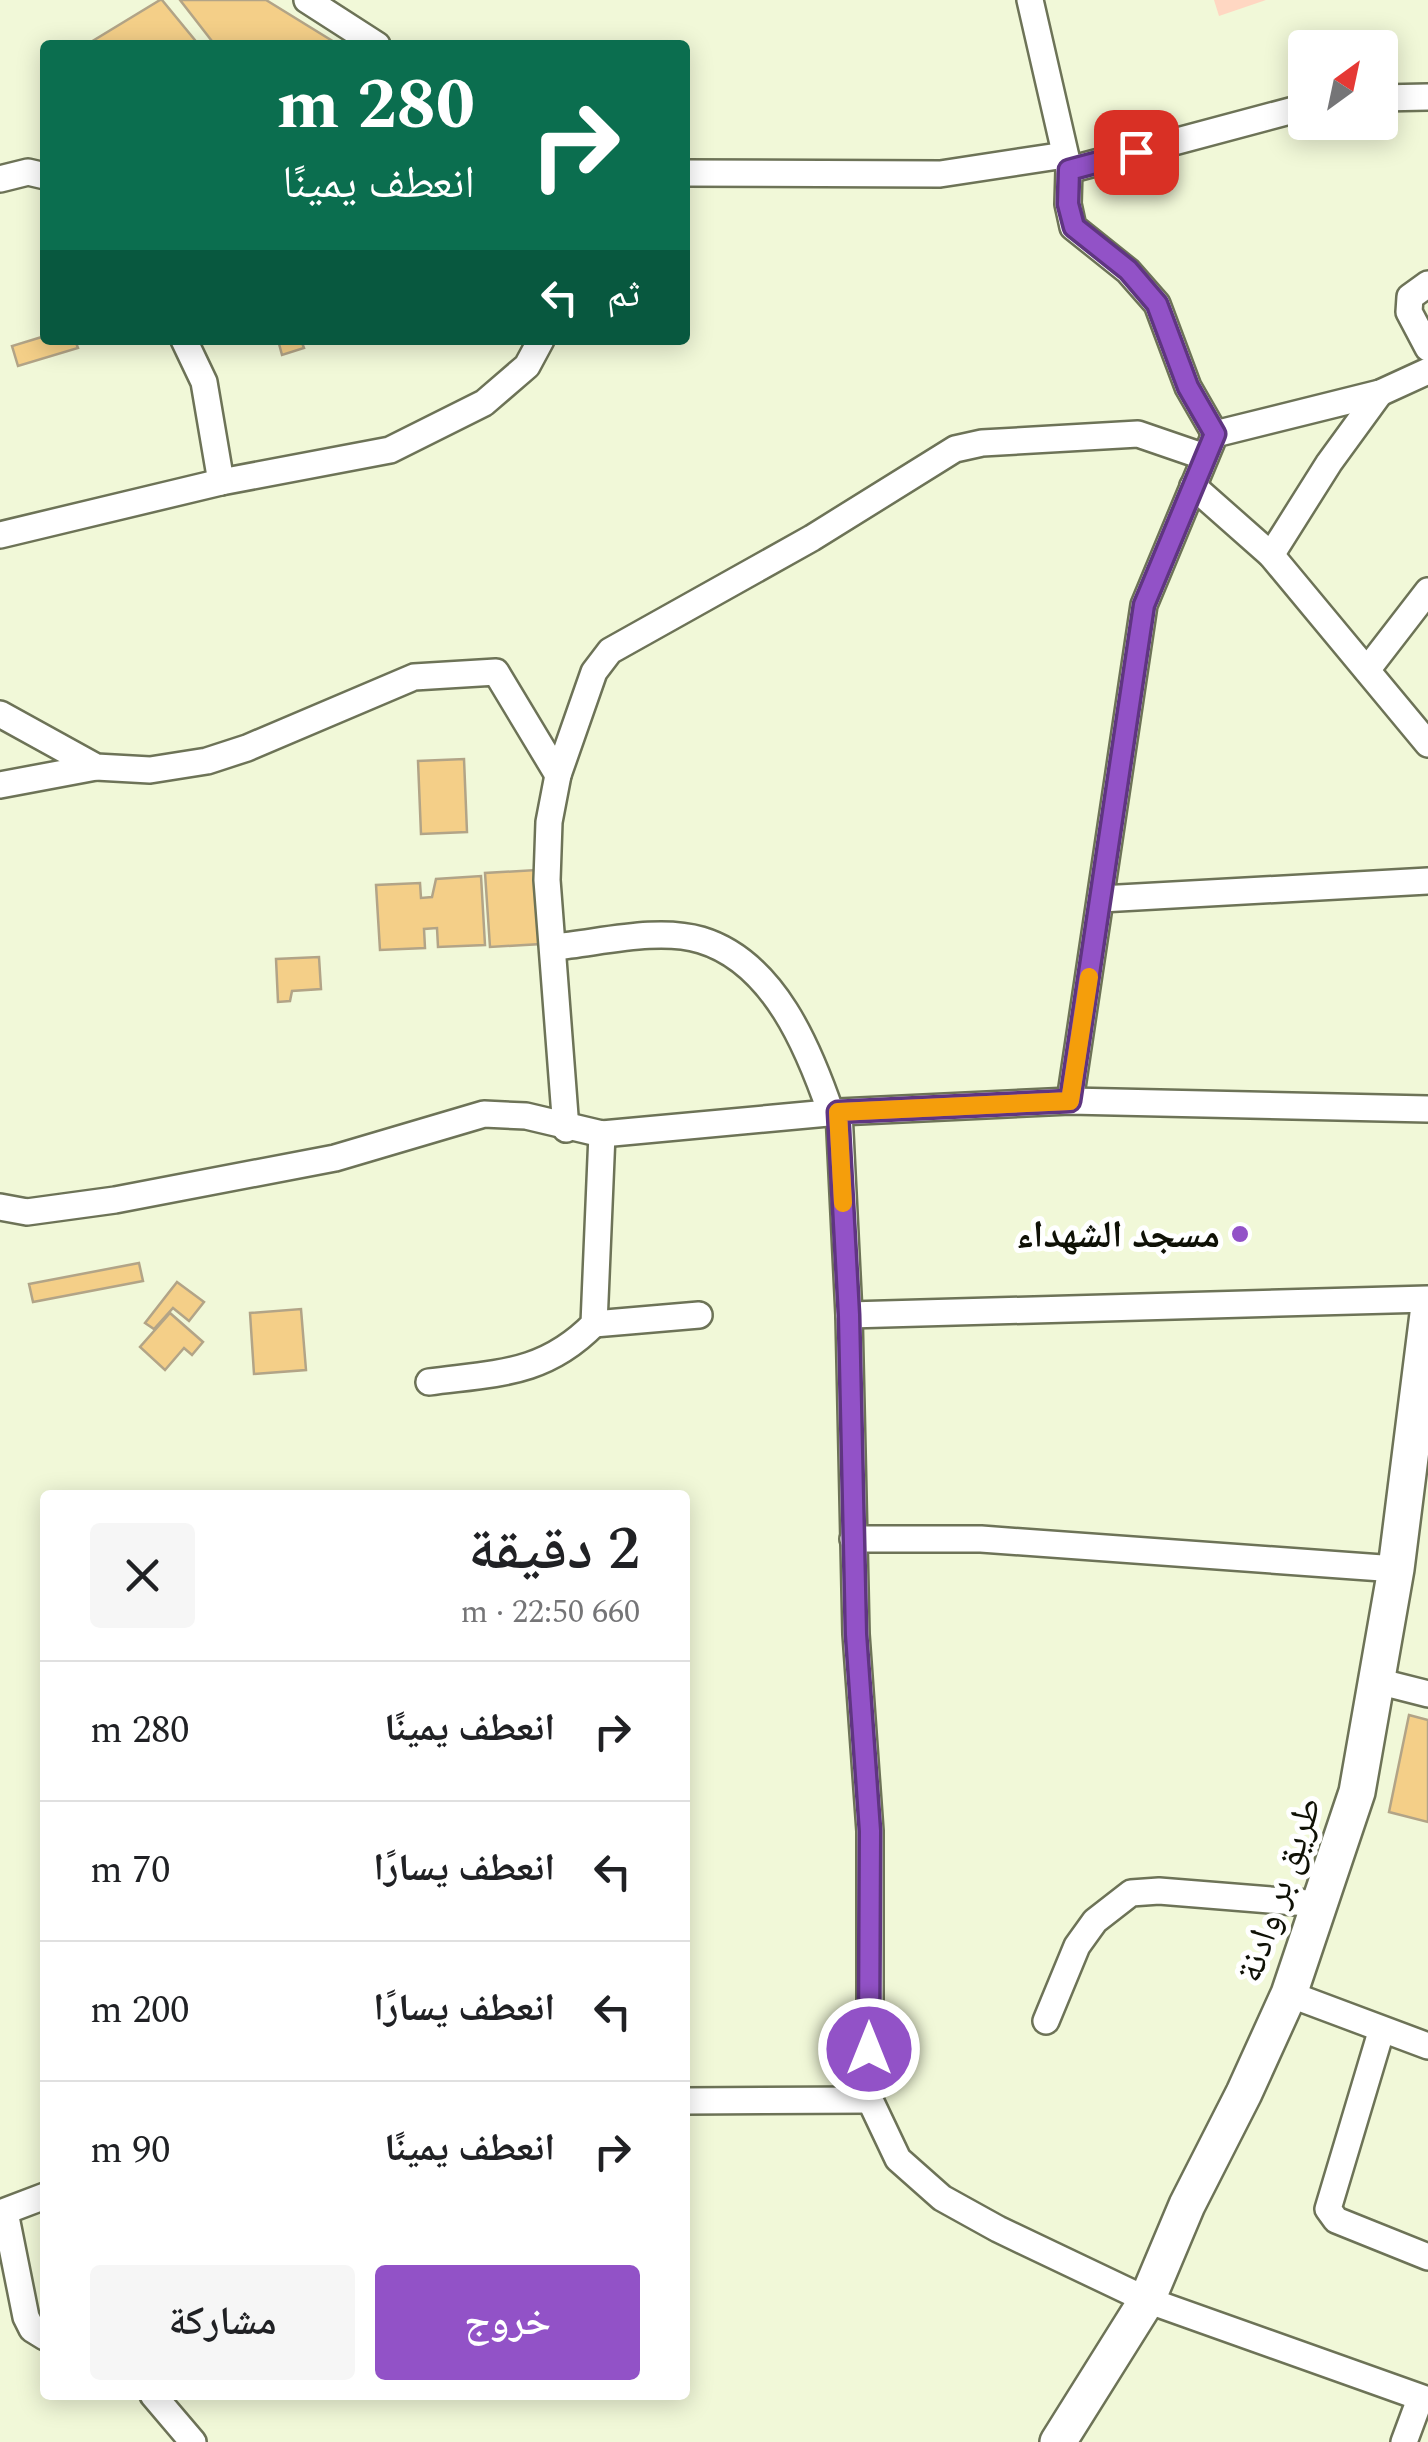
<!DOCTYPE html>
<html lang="ar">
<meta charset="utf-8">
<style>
body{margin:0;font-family:Spectral,"Noto Naskh Arabic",serif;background:#f6f6f6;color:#202124;direction:rtl;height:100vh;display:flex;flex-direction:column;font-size:38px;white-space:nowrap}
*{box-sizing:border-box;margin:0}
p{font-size:32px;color:#757577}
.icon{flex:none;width:55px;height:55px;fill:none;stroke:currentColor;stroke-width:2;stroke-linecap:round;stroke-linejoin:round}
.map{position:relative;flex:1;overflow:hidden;direction:ltr}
.side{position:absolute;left:40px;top:1490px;width:650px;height:910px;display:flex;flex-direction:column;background:#fff;border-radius:10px;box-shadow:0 5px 25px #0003;direction:rtl}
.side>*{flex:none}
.top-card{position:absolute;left:40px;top:40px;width:650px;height:305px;border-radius:10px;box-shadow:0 5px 25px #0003;direction:rtl;background:#0b6e4f;color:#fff;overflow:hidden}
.needle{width:65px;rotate:33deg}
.controls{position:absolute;left:1288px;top:30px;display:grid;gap:20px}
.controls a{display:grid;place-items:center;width:110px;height:110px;border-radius:10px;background:#fff;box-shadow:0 5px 25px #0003;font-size:50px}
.pin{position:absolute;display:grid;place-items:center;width:85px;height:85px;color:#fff;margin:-42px;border-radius:20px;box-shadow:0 5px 15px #0006}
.me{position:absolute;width:110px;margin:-55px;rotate:0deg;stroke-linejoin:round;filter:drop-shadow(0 0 8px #0008)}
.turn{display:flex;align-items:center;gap:35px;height:210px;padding:0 50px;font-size:45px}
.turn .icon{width:130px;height:130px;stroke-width:2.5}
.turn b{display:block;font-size:70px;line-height:85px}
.then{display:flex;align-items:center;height:95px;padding:0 50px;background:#0003;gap:20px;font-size:38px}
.round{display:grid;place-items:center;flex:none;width:105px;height:105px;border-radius:10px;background:#f6f6f6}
.headline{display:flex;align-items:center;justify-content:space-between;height:170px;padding:0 50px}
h1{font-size:60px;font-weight:600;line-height:75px}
.action{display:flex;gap:20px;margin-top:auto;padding:20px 50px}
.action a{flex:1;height:115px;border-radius:10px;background:#9252c7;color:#fff;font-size:40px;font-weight:600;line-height:115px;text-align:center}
.action a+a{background:#f6f6f6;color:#202124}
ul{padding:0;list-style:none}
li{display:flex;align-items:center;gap:30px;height:140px;padding:0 50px;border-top:2px solid #e0e0e0}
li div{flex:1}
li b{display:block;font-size:38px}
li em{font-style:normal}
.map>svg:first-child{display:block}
.green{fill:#ffd7c2}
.building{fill:#f4cf88;stroke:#b2a487;stroke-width:2.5}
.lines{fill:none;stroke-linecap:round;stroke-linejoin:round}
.street-casing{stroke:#6d7357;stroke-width:30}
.secondary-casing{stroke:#6d7357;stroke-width:40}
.street{stroke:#fff;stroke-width:25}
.secondary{stroke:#fff;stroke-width:35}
.route-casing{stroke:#5f3581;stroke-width:25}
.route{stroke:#9252c7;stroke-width:18}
.slow{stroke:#f59e0b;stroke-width:18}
.poi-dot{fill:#9252c7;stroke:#fff;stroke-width:4}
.labels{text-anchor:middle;stroke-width:10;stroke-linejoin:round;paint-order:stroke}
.poi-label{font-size:38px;font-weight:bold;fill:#0f1106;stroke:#fff;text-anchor:end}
.street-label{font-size:38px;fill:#0f1106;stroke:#fff}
</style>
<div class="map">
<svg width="1428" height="2442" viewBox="0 0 1428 2442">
<rect width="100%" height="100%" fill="#f1f8d8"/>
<!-- green -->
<polygon class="green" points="1214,0 1266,0 1219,16"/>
<!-- building -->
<g class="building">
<polygon points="162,0 199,45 86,45 160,0"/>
<polygon points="180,0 266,0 339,45 215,45"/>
<polygon points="45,336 45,340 75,340 78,348 18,366 12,346"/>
<polygon points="278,340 301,340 304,348 282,355"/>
<polygon points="464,759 467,832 421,834 418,761"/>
<polygon points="536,870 541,944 490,947 485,873"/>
<polygon points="481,876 485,945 438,947 437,928 424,929 425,948 380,950 376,885 420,883 421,898 432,897 436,879"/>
<polygon points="319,957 321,989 292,991 290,1001 278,1002 276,959"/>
<polygon points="139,1263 143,1281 33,1302 29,1284"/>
<polygon points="177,1282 204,1302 189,1321 173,1308 154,1329 145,1323"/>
<polygon points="301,1309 306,1370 254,1374 250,1313"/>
<polygon points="170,1313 203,1342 192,1355 184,1348 165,1370 140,1347"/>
<polygon points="1409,1715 1428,1720 1428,1822 1389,1812"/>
</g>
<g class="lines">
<!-- street casing -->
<g class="street-casing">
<g id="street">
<polyline points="307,0 377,45"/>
<polyline points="1030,0 1069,170 1068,204 1073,227 1128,271 1157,304 1188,387 1215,434"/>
<polyline points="1380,98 1428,97"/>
<polyline points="1069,170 1305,107"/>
<polyline points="685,173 940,174 1065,155"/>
<polyline points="0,179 28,172 45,176"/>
<polyline points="1428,284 1410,297 1409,312 1428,348"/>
<polyline points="184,340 204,382 221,482"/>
<polyline points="1193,486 1271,555 1428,744"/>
<polyline points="0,535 221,482 390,450 484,403 527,366 541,340"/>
<polyline points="1271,555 1329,463 1380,393"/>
<polyline points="1367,670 1428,591"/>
<polyline points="0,714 96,767 150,770 207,761 247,748 414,677 496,672 558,775"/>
<polyline points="0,785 96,767"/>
<polyline points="1101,899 1428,881"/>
<path d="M 554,947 C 599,943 657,927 701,940 C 774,962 809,1049 831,1113"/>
<polyline points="1070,1101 1144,605 1215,434 1380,393 1428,371"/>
<polyline points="839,1112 849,1315 856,1634 870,1831 870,2100 898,2159 942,2198 998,2229 1147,2300 1428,2400"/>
<polyline points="566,1129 547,880 549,822 558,775 594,672 610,651 812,538 955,449 982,443 1138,434 1205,457"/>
<polyline points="0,1207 27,1212 115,1200 335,1158 484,1114 526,1116 602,1134 839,1112 1070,1101 1428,1109"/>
<polyline points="849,1315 1428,1299"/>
<polyline points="594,1324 699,1315"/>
<path d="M 429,1382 C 496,1373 544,1375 594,1324 L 602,1134"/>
<polyline points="853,1539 981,1539 1396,1569"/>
<polyline points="1377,1681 1428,1694"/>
<polyline points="1289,1994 1428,2046"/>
<polyline points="1046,2021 1077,1946 1095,1921 1131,1893 1159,1891 1320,1904"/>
<polyline points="1381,2032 1328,2209 1336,2220 1428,2257"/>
<polyline points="685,2101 870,2100"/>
<polyline points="5,2212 26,2317 32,2329 45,2337"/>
<polyline points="0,2213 45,2196"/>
<polyline points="153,2395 193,2442"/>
<polyline points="1404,2442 1420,2399"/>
</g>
</g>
<!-- secondary casing -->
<g class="secondary-casing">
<polyline id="secondary" points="1058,2442 1147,2300 1187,2205 1244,2093 1289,1994 1357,1792 1396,1569 1428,1314"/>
</g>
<!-- street -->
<use href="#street" class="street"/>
<!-- secondary -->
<use href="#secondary" class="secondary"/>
</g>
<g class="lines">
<!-- route casing -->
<g class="route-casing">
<polyline id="route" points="869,2049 870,1831 856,1634 849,1315 838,1112 1070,1101 1144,605 1215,434 1188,387 1157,304 1128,270 1074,227 1068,204 1069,170 1136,152"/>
</g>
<!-- route -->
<use href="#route" class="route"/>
<!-- slow -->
<polyline class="slow" points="843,1203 838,1112 1070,1101 1089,977"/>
</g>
<!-- markers -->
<circle class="poi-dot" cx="1240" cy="1234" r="10"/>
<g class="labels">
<!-- poi labels -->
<g class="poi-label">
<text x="1220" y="1247">مسجد الشهداء</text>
</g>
<!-- street labels -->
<g class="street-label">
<text transform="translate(1278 1889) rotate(-71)" y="13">طريق بر وادنة</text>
</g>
</g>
</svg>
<div class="controls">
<a><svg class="needle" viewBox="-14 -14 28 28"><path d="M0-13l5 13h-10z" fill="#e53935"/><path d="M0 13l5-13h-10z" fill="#757577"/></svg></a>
</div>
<div class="pin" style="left:1136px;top:152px;background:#d93025"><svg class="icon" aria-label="arrive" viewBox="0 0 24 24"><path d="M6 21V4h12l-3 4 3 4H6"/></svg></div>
<svg class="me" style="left:869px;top:2049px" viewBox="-20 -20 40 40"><circle r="17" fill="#9252c7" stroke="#fff" stroke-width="3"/><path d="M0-11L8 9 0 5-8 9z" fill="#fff"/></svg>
<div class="top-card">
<div class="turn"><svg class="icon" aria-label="right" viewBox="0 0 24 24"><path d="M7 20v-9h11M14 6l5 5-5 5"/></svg><div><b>280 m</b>انعطف يمينًا</div></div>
<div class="then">ثم<svg class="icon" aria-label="left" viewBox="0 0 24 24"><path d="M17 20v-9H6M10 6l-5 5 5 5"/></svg></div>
</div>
<section class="side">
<div class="headline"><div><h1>2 دقيقة</h1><p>660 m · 22:50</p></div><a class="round"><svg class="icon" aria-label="close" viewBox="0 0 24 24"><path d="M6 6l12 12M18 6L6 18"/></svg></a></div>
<ul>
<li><svg class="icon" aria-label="right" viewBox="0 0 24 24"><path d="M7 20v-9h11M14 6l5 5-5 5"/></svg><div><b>انعطف يمينًا</b></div><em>280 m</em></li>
<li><svg class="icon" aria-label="left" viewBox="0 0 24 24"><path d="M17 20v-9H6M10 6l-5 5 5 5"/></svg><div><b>انعطف يسارًا</b></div><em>70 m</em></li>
<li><svg class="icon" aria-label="left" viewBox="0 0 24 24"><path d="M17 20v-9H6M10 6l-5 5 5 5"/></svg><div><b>انعطف يسارًا</b></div><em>200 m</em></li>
<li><svg class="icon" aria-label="right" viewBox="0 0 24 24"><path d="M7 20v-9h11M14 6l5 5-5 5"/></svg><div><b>انعطف يمينًا</b></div><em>90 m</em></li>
</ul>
<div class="action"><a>خروج</a><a>مشاركة</a></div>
</section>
</div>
